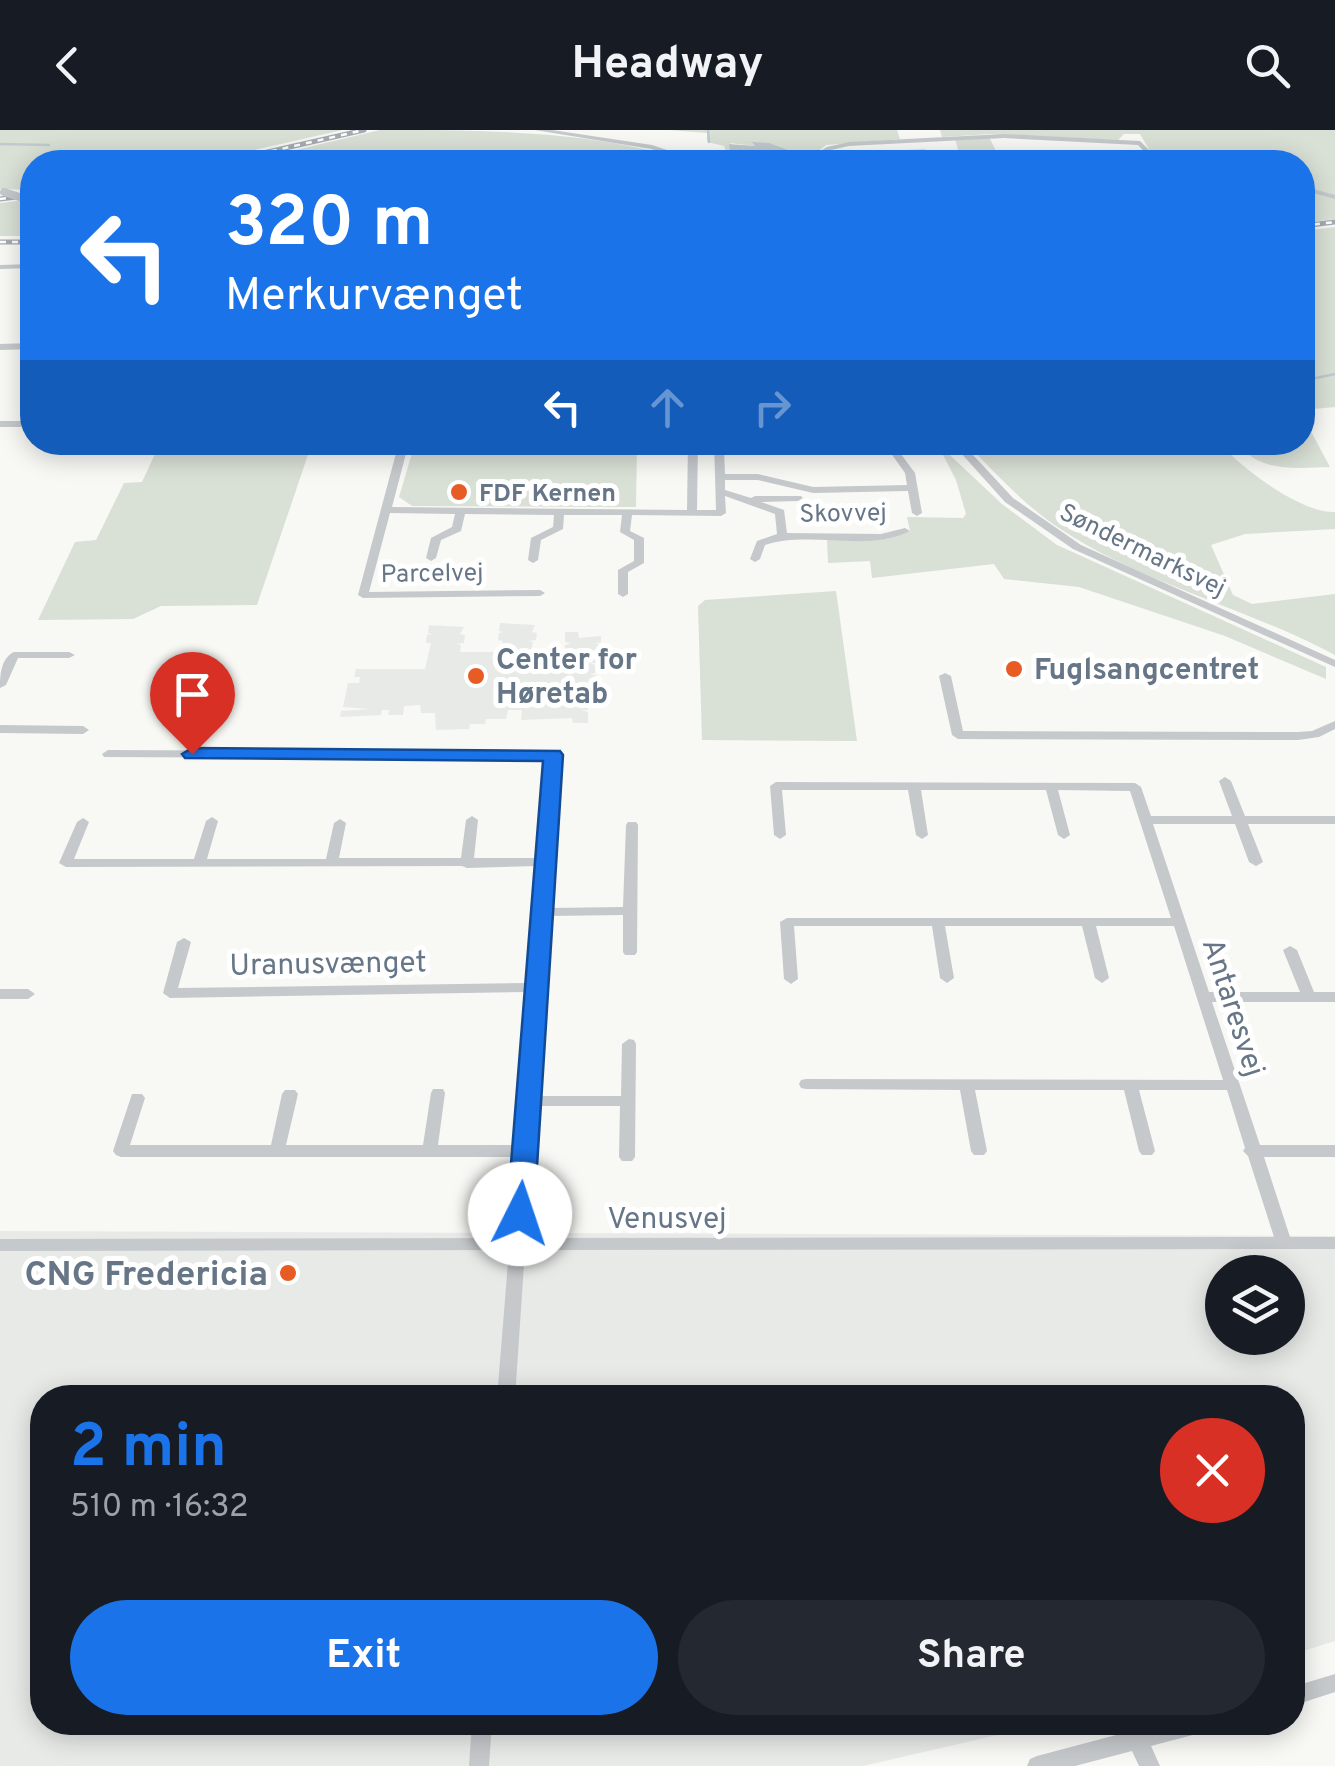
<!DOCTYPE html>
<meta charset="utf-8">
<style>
body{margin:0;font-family:Overpass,sans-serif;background:#242831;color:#f1f3f6;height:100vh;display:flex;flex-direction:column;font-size:38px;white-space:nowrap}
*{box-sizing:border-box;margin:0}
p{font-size:32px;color:#9ea1a6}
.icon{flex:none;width:55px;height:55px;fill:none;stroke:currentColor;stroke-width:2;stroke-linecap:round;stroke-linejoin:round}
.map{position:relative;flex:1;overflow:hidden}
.drawer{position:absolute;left:30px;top:1255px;width:1275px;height:350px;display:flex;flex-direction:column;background:#171b24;border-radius:40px;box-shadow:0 5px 25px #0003}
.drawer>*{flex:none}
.guide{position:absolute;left:20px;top:20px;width:1295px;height:305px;border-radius:40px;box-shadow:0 5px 25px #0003;background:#1a73e8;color:#fff;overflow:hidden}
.buttons{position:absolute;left:1205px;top:1125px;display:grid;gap:20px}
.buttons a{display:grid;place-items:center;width:100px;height:100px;border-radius:50%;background:#171b24;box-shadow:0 5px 25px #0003;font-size:50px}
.pin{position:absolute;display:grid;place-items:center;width:85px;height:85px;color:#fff;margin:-102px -42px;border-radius:50% 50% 50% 0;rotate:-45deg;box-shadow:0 0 10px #0007}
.pin .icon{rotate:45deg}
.me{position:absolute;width:110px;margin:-55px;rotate:4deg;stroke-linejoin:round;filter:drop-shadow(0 0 8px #0008)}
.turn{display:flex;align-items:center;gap:35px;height:210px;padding:0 40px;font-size:45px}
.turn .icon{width:130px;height:130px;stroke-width:2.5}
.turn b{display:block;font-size:70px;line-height:85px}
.lanes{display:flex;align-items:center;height:95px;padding:0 40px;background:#0003;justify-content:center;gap:50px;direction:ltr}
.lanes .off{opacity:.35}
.round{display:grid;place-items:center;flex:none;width:105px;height:105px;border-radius:52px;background:#242831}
.overview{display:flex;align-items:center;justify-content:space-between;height:170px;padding:0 40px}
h1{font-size:60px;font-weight:700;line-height:75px;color:#1a73e8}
.cta{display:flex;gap:20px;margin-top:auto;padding:20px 40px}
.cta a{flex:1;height:115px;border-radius:60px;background:#1a73e8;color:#fff;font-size:40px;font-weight:700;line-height:115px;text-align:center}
.cta a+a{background:#242831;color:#f1f3f6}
header{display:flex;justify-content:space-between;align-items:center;height:130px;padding:0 40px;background:#171b24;font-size:45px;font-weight:700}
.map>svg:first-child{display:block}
.built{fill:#e8eae8;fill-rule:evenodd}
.green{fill:#d9e0d6}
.water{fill:#c0c9cf}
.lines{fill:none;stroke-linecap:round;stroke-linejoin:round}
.stream{stroke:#c0c9cf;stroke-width:2.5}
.minor{fill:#c5c9cc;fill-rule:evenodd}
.rail-casing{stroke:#a5abb1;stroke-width:5}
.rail{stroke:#fff;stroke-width:2.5;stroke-dasharray:6;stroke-linecap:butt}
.minor-bridge{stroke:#c5c9cc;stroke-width:8}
.route{fill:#1a73e8;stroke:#114b97;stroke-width:2.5}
.poi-dot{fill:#e75c25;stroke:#fff;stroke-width:4}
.labels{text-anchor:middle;stroke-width:10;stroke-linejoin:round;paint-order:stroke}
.far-poi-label{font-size:25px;font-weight:bold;fill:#667687;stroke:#fff;text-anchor:start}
.far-street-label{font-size:25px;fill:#667687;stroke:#fff}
.poi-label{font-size:30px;font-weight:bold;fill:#667687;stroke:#fff;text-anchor:start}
.street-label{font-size:30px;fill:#667687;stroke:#fff}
.near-poi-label{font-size:35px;font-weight:bold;fill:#667687;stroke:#fff;text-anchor:end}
</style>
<header><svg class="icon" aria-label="back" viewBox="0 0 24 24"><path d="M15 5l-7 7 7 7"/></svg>Headway<svg class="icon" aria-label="search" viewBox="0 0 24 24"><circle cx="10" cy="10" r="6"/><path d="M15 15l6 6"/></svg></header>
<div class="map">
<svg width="1335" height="1636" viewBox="0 0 1335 1636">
<rect width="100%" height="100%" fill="#f8f8f5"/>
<!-- built -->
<g class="built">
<polygon points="500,493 535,495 532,502 537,503 536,510 528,511 533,512 528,534 541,537 574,537 574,533 567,533 570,523 565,523 565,515 571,513 565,512 565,502 578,502 579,508 601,506 601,512 595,514 604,515 603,522 594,524 600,525 600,533 590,533 595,535 595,543 590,545 597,545 596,556 589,556 594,558 594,569 589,569 588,580 581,580 588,582 588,593 573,593 572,588 521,590 522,580 508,580 506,589 486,589 485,594 470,594 469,599 436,600 435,583 421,583 420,575 404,576 403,585 388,585 389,580 382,580 381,585 340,587 341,581 370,579 343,577 348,553 359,553 360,547 354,547 356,539 425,539 431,513 426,513 427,505 433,504 428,503 429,495 464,497 460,504 465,505 464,513 456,514 461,515 460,522 504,522 500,520 503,511 498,510 499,503 504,502 499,501"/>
<path d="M 0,1101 L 1335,1106 L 1335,1511 L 1293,1524 L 1292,1268 L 42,1268 L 42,1592 L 1050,1593 L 863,1636 L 0,1636 ZM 1222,1142 L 1288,1142 L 1288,1208 L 1222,1208 Z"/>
</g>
<!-- green -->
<g class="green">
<polygon points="0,0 343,0 201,32 32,32 32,60 0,59"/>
<path d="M 380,0 C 484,0 593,0 693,32 L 246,32 Z"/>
<polygon points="669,0 897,0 900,9 826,15 809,28 804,27 807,29 785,32 799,27 765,13 751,13 755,16 730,13 736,29 747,32 730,32 724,16 707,12 707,3"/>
<polygon points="940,0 1335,0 1335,89 1303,93 1302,32 908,32 905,20 925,19 931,31 961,30 955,9 989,7 996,21 1049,22 1053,28 1089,30 1087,24 1107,24 1115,32 1156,31 1140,4 1124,4 1118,10 990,4 942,7"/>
<polygon points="25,70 32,72 32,106 0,106 0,73"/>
<polygon points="1335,97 1335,277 1303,280 1303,101"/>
<path d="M 1303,294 L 1307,294 L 1330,337 C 1295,338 1260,343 1237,313 L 1302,312 Z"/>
<polygon points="160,313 312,313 257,475 161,476 133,489 38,490 75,412 96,410 124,353 142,352"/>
<polygon points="415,313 637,313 636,377 412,376 399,367"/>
<polygon points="937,313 1002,374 1057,415 1326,537 1326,549 1225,506 1079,457 1004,449 994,434 872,448 870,431 828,433 827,409 887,409 910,401 907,387 963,388 966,384 956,350"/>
<path d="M 966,313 L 1220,313 C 1240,338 1303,384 1335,382 L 1335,399 L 1245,404 L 1211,415 L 1233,465 L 1252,474 L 1335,464 L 1335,525 C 1247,478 1146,455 1062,400 C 1026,377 996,344 966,313 Z"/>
<polygon points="836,461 857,611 702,610 698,476 705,470"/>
</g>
<!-- water -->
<polygon class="water" points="751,12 769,13 809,28 765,32 759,20 757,32 731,27 729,14 755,16"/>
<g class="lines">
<!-- stream -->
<g class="stream">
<polyline points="708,0 709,12"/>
<polyline points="0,14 49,15"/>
<polyline points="1302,251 1335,244"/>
</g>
<!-- minor -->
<g class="minor">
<polygon points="535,0 552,0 652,15 703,32 693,32 651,19"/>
<polygon points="1004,4 1140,11 1157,28 1180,32 1153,31 1138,15 1004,8 849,16 831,20 811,32 803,32 827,17 849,12"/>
<polygon points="1302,56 1335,65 1335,69 1302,60"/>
<polygon points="32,134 32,138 0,139 0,135"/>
<polygon points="32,213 32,219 0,220 0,214"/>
<polygon points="0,291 21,291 26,294 21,297 0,297"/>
<path d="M 399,312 L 409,312 L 392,377 L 687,380 L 688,312 L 698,312 L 697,380 L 716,380 L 714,312 L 839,314 L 844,317 L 839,320 L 724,319 L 725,344 L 758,344 L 813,357 L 907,355 L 905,343 L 883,312 L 892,312 L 915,343 L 922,383 L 917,386 L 912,383 L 908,361 L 813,363 L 758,350 L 725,350 L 725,360 L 751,368 L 755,366 L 801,366 L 803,368 L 798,371 L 761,372 L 784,380 L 787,403 L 881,404 L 905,398 L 910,401 C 867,423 811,400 765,415 L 760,429 L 755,432 L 750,429 L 757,411 L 777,404 L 775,384 L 725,366 L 726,383 L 721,386 L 632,385 L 630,401 L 644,408 L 644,433 L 628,442 L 628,464 L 623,467 L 618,464 L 618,440 L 634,431 L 634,410 L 620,402 L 622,385 L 564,385 L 563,399 L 541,410 L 538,430 L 533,433 L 528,430 L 531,408 L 553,397 L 554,385 L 465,384 L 461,401 L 441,410 L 436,428 L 431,431 L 426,428 L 431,408 L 452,397 L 455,384 L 390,383 L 369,462 L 540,460 L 545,463 L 540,466 L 363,468 L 358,465 Z"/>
<polygon points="951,312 961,312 1013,368 1081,415 1335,530 1335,537 1073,419 1005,372"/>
<path d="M 14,522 L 69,522 L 75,525 L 69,528 L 18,528 L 6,555 L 0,558 C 0,545 1,528 14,522 Z"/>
<polygon points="945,543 951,546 963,601 1298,602 1312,601 1335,591 1335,599 1319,607 1298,610 958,609 952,605 939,546"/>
<polygon points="0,595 83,596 89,600 83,604 0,603"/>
<polygon points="108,620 557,622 559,625 552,730 554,732 549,778 623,777 626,695 628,692 636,692 638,695 637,822 635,825 625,825 623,822 623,785 548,786 543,854 545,857 543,860 536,966 621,966 622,914 629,909 634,910 636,914 635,1027 632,1031 622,1031 619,1027 620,976 535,976 526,1108 1274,1107 1248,1026 1243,1021 1245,1018 1227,960 1139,960 1155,1021 1152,1025 1142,1025 1139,1021 1124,960 975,960 987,1021 984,1025 974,1025 971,1021 960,960 806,959 801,958 799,954 801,950 806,949 1223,950 1174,796 1096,796 1109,848 1102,853 1095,848 1082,796 945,796 954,848 947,853 940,848 932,796 794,796 798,849 791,854 784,849 780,792 787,788 1171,788 1130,661 1058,660 1070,705 1064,709 1058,705 1046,660 921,660 928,705 922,709 916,705 908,660 782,660 786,705 780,709 774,705 770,656 776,652 1135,653 1141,657 1151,686 1232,686 1219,651 1225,647 1231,651 1245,686 1335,686 1335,694 1248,694 1263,732 1256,736 1249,732 1235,694 1153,694 1209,862 1300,862 1283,820 1290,816 1297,820 1314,862 1335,862 1335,872 1212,872 1260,1015 1335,1015 1335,1027 1264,1027 1290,1107 1335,1107 1335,1119 525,1120 515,1268 497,1268 509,1120 0,1121 0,1109 510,1108 516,1027 121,1027 116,1025 113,1021 132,964 142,964 145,968 130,1015 271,1015 282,964 285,960 295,960 298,964 286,1015 423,1015 431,963 433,959 443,959 445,963 438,1015 517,1015 529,862 170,868 163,863 177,812 184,808 191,812 178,858 529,853 538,736 467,738 462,736 66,737 59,733 77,692 83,688 89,692 74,729 194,729 206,691 212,687 218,691 207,729 326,729 334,693 340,689 346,693 339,728 461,728 466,690 472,686 478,690 474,728 539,728 547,629 104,627 102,624"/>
<polygon points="0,859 28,859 35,864 28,869 0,869"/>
<polygon points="1335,1544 1335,1562 1292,1576 1292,1557"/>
<polygon points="472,1592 492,1592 489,1636 469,1636"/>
<polygon points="1165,1592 1214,1592 1211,1599 1204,1602 1151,1616 1160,1636 1139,1636 1132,1621 1075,1636 1027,1636 1030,1629 1037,1626"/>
</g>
<!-- rail casing -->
<g class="rail-casing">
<g id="rail">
<polyline points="224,32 364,0"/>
<polyline points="0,69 32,65"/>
<polyline points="1302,96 1335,92"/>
<polyline points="0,112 32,112"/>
</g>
</g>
<!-- rail -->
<use href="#rail" class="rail"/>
<!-- minor-bridge -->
<polyline class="minor-bridge" points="4,62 32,71"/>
</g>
<!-- route -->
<polygon class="route" points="192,618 560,621 563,625 534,1084 530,1091 511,1091 507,1084 543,631 185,628 182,624"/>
<!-- markers -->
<g class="poi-dot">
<circle cx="459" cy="362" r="10"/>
<circle cx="1014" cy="539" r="10"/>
<circle cx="476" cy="546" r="10"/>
<circle cx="288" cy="1143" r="10"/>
</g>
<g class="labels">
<!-- far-poi labels -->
<g class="far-poi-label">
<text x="479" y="371">FDF Kernen</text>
</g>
<!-- far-street labels -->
<g class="far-street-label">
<text transform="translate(843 382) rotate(-1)" y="9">Skovvej</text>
<text transform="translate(1143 419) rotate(26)" y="9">Søndermarksvej</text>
<text transform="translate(432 442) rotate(-1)" y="9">Parcelvej</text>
</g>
<!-- poi labels -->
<g class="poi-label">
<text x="496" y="539">Center for<tspan x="496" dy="34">Høretab</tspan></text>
<text x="1034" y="549">Fuglsangcentret</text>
</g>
<!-- street labels -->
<g class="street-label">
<text transform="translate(328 833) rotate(-1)" y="10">Uranusvænget</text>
<text transform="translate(1234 877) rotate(72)" y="10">Antaresvej</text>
<text x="667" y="1098">Venusvej</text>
</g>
<!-- near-poi labels -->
<g class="near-poi-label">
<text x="268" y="1155">CNG Fredericia</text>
</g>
</g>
</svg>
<div class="buttons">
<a><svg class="icon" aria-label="layers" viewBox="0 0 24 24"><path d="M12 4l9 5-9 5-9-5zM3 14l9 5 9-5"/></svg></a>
</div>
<div class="pin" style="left:192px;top:624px;background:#d93025"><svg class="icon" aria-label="arrive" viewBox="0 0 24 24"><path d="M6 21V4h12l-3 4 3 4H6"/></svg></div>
<svg class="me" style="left:520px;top:1084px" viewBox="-20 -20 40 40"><circle r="19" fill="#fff"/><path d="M0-13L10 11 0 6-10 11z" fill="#1a73e8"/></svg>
<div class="guide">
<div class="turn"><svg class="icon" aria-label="left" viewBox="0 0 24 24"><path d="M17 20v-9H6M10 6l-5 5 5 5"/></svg><div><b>320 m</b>Merkurvænget</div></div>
<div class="lanes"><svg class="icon" aria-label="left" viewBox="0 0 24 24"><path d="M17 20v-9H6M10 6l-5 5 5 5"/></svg><svg class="icon off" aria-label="ahead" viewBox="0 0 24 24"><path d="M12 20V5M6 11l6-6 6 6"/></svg><svg class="icon off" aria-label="right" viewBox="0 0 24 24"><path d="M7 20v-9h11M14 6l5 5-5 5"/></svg></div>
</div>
<section class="drawer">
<div class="overview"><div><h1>2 min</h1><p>510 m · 16:32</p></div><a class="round" style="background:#d93025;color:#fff"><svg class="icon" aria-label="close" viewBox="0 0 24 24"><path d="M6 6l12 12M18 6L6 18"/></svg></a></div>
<div class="cta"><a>Exit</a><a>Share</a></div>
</section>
</div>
